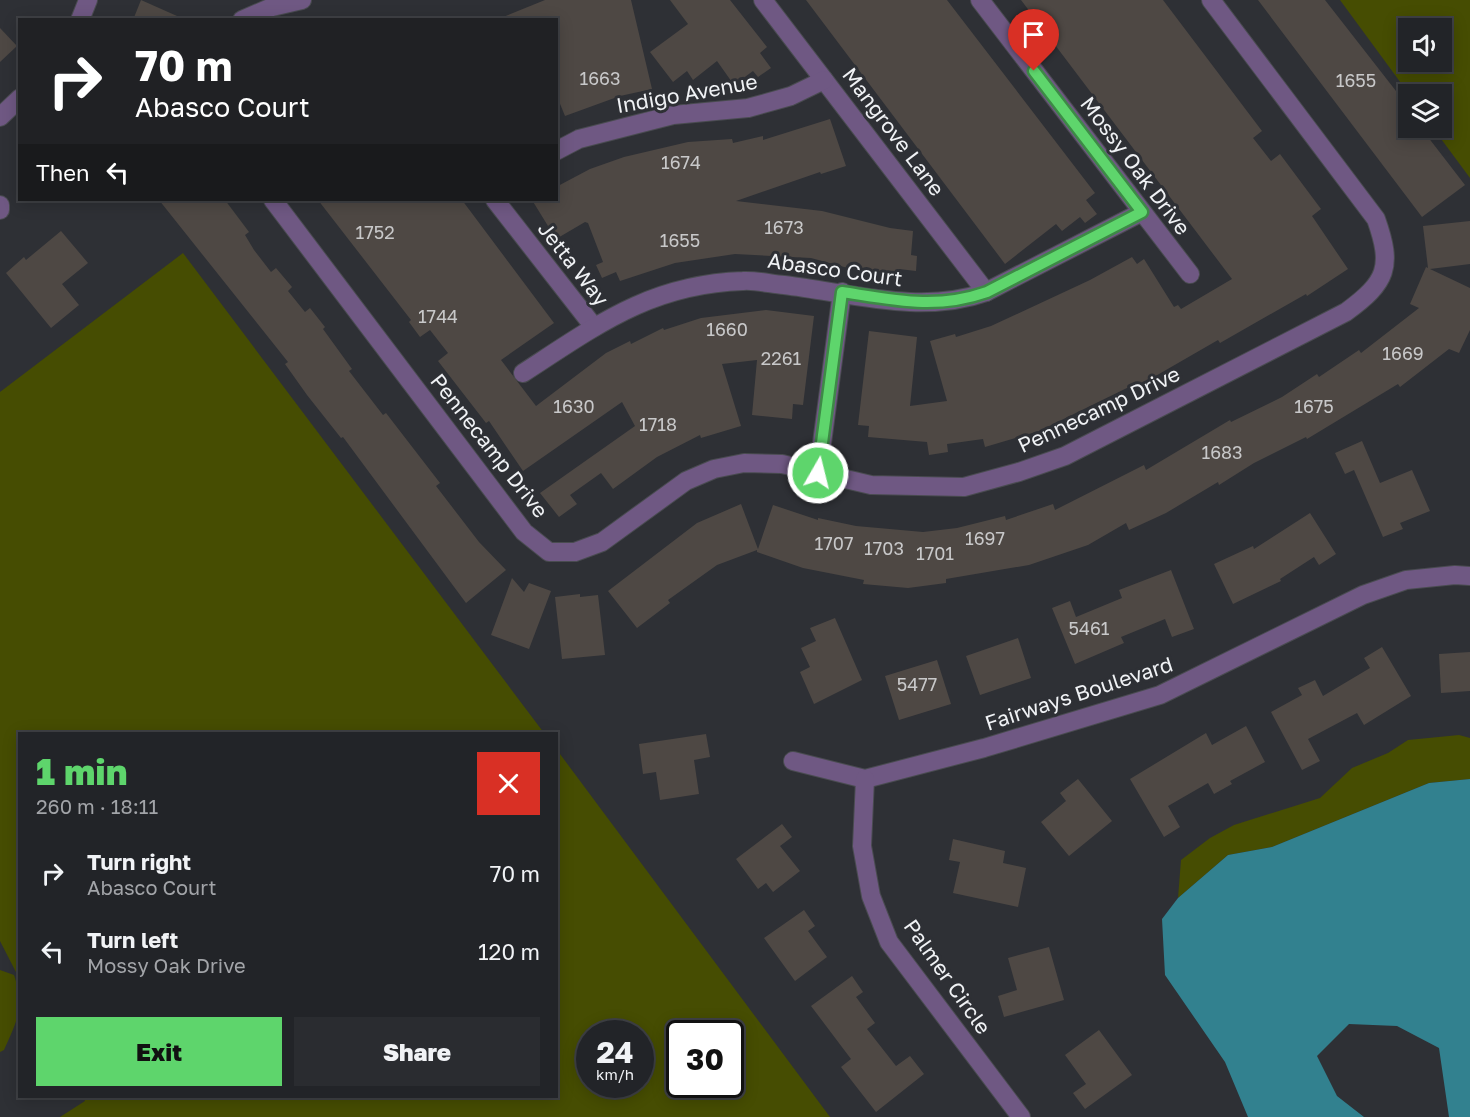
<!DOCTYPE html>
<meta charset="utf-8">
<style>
body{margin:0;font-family:"Golos Text",sans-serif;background:#2a2c30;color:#f1f3f6;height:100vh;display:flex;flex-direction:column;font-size:22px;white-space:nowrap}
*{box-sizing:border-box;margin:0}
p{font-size:20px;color:#a2a4a8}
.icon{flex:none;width:33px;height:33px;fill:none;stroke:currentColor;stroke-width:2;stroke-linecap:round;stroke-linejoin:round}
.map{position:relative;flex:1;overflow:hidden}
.drawer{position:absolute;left:18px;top:732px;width:540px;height:366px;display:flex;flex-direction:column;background:#222428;border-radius:0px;box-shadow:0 3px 15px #0003,0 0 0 2px #3f4145}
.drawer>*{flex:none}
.hud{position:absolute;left:18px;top:18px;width:540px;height:183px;border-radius:0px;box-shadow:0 3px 15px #0003,0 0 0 2px #3f4145;background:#202124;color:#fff;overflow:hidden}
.fabs{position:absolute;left:1398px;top:18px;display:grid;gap:12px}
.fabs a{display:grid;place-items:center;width:54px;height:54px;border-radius:0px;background:#222428;box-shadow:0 3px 15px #0003,0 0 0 2px #3f4145;font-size:30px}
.speed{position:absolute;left:576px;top:1020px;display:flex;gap:12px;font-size:30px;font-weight:700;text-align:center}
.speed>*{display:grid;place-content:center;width:78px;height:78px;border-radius:50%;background:#222428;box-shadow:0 3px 15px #0003,0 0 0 2px #3f4145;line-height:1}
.speed small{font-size:15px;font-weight:400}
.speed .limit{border:3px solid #111;border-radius:9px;background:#fff;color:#111}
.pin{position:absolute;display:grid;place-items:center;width:51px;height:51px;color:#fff;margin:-62px -26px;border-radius:50% 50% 50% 0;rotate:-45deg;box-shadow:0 0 6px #0007}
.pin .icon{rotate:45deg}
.me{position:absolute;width:66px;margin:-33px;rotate:8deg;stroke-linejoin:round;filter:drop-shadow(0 0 4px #0008)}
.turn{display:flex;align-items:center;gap:21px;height:126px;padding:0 18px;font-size:27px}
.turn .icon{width:78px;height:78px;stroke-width:2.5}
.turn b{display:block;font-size:42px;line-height:51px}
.then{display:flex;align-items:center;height:57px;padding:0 18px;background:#0003;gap:12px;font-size:22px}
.round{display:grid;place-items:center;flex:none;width:63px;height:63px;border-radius:0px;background:#2a2c30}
.overview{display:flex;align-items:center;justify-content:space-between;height:102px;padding:0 18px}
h1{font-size:36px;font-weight:800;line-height:45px;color:#5ed56c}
.cta{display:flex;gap:12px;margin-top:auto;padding:12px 18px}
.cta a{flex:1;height:69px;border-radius:0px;background:#5ed56c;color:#111;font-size:24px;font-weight:800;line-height:69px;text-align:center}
.cta a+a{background:#2a2c30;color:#f1f3f6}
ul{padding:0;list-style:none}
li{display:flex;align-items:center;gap:18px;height:78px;padding:0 18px}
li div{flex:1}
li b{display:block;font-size:22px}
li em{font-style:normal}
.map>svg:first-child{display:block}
.green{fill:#464d02;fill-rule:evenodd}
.water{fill:#32818f}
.building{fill:#4e4844}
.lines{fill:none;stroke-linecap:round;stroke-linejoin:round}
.minor-casing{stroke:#494b50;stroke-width:20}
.minor{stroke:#6f5883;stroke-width:18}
.route-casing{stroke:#3d8a46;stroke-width:15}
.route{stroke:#5ed56c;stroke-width:10}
.labels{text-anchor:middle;stroke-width:6;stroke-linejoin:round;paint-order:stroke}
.number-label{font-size:18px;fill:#c8c8c9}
.street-label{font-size:21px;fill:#f0f2f5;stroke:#2e3035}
</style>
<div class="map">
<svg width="1470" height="1117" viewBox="0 0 1470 1117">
<rect width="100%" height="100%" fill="#2e3035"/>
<!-- green -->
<g class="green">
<path d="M 1340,0 L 1470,0 L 1470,178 L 1433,128 L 1442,128 L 1442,94 L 1409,94 ZM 1408,28 L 1442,28 L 1442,62 L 1408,62 Z"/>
<polygon points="183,253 544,733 20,734 19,978 0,941 0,392"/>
<polygon points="1459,735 1470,738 1470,779 1429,783 1272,847 1228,855 1178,898 1181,860 1210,838 1234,825 1320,798 1352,768 1388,753 1408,740"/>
<path d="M 557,750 L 830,1117 L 60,1117 L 85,1101 L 83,1096 L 556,1096 ZM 590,1034 L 640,1034 L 640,1084 L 590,1084 ZM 680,1034 L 730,1034 L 730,1084 L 680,1084 Z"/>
<path d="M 0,970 L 14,975 C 25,1007 17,1021 4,1050 L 0,1052 Z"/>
</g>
<!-- water -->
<polygon class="water" points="1470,779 1470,1117 1449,1117 1439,1048 1397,1026 1349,1024 1317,1056 1337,1096 1364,1117 1248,1117 1225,1062 1165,975 1162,919 1178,898 1228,855 1272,847 1429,783"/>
<!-- building -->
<g class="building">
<polygon points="141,0 186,20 133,20"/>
<polygon points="545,0 631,0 652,89 620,96 565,116 556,94 556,20 496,20"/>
<polygon points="670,0 730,0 767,47 760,53 771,68 758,77 753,71 734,85 717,61 693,80 687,71 673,82 650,52 688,24"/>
<polygon points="806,0 947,0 1095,193 1086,200 1097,214 1085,223 1080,217 1062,231 1056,224 1005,264"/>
<polygon points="1021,0 1163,0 1262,131 1253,138 1271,161 1280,154 1321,209 1312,216 1348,269 1307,296 1306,294 1220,343 1218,340 1133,389 1131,386 1039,431 985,447 983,439 947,444 948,452 929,455 927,442 868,437 869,426 858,425 869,331 917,337 910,406 947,401 930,341 955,334 956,337 991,326 1090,280 1132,257 1137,264 1144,259 1174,307 1178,305 1181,309 1232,279"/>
<polygon points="1258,0 1325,0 1396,91 1408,110 1408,128 1421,128 1465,185 1422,217"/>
<polygon points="0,28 17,46 0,62"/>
<polygon points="830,119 846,166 821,174 820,172 736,201 822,211 890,228 913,231 911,255 917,256 916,271 899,269 898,279 881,277 811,258 735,254 675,263 620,281 616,272 602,278 596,265 603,262 588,223 585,222 556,239 532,200 556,200 556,187 590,169 624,157 688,142 732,139 733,143 763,136 763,140"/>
<polygon points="159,200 225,200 249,232 245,235 254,250 271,272 276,268 292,287 288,291 305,312 310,308 325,327 323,329 352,369 349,371 383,415 386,413 440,483 436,486 479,542 506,570 466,603 343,437 341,438 307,395 285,364 288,362"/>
<polygon points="318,200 462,200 554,323 501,360 536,406 606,353 630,341 631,344 663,328 664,330 701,318 766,310 814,316 803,405 793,404 792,419 752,415 757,360 722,364 741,426 701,438 700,435 657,457 613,489 601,473 570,495 577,504 559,517 540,493 635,426 622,402 523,471 489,421 486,423 438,361 448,353 430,330 420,337 409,322 411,320"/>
<polygon points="1470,221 1470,264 1430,269 1470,288 1470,330 1459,353 1449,349 1400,387 1398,384 1307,439 1306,437 1254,463 1219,485 1218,482 1166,513 1129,530 1126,523 1088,545 1029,565 946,579 946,583 908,588 863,584 864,580 803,568 757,552 757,550 717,565 668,600 670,603 637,628 608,591 697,523 741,504 758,549 773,505 818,520 818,518 856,526 923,532 957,528 1005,516 1006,520 1053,504 1055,510 1144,465 1146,470 1230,420 1231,422 1282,397 1317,374 1319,377 1359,350 1361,353 1419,308 1410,304 1426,267 1428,268 1423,226"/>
<polygon points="61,231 88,263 62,284 79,305 51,328 6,273 24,257 26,260"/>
<polygon points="1362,441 1380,483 1412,470 1430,511 1400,523 1403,529 1383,537 1354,470 1345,474 1335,453"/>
<polygon points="1310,513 1336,554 1319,565 1314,557 1280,579 1281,581 1233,604 1214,564 1253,546 1254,549"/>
<polygon points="1171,570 1194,629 1172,637 1165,619 1121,637 1124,643 1075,664 1052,608 1070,601 1076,617 1122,598 1119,590"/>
<polygon points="512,578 524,592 529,583 551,591 529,649 491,635"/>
<polygon points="580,594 580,597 598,595 605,655 562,659 555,597"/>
<polygon points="835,618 862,680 814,704 800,672 810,667 801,648 816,641 810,628"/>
<polygon points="1018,638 1031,678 980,695 966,656"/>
<polygon points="1382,647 1411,696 1364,725 1357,713 1308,739 1320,761 1302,770 1271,712 1302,695 1298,688 1315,680 1323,696 1370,668 1364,658"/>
<polygon points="1470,652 1470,691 1441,693 1439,654"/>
<polygon points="937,660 951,704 899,720 885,676"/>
<polygon points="1246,726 1265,762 1230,781 1232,784 1214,794 1208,783 1168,806 1180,827 1164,837 1130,779 1206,733 1212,745"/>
<polygon points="706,734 710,757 694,760 699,794 660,800 656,772 643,774 639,744"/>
<polygon points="1078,779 1112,821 1069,856 1041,822 1066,801 1060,793"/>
<polygon points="782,824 792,837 780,846 800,871 773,892 766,883 758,889 736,859"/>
<polygon points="953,839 1005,851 1003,863 1026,868 1018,907 953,893 960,862 949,860"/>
<polygon points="804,910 815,926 808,931 827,957 795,981 764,938"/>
<polygon points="1049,947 1064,1000 1004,1017 998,996 1017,990 1008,958"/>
<polygon points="852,976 863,992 856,997 875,1023 867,1029 896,1066 910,1056 924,1074 876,1112 841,1067 851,1059 811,1006"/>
<polygon points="1099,1030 1132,1075 1085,1109 1073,1093 1086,1084 1065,1055"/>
</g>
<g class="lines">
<!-- minor casing -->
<g class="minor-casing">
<g id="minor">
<polyline points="763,0 986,292"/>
<polyline points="980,0 1190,274"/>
<polyline points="80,20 88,0"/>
<polyline points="242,20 272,7 302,0"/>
<polyline points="0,117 20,98"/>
<polyline points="556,151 579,139 673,115 748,108 791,96 824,80"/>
<path d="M 273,200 L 524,532 L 549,552 L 575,552 L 602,542 L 686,481 L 714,469 L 744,463 L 782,464 L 871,485 L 964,487 L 1019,472 L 1065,456 L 1346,312 C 1387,282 1393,267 1376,219 L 1211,0"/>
<polyline points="495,200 594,327"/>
<polyline points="0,205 0,210"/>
<path d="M 523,373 C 597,325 651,284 743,281 C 756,280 771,284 784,285 C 851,293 922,315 986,292 L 1142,212"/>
<polyline points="818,473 842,292"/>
<polyline points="793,761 865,779 984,748 1160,695 1363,595 1406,580 1455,575 1470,576"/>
<polyline points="865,779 862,846 871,896 889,942 1021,1117"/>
</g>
</g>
<!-- minor -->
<use href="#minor" class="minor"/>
</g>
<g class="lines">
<!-- route casing -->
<g class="route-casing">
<path id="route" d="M 818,473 L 842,292 C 894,300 936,310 987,292 L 1142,212 L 1034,71"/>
</g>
<!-- route -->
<use href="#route" class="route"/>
</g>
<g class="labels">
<!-- number labels -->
<g class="number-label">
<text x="600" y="85">1663</text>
<text x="1356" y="87">1655</text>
<text x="681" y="169">1674</text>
<text x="784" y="234">1673</text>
<text x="375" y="239">1752</text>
<text x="680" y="247">1655</text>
<text x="438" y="323">1744</text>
<text x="727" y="336">1660</text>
<text x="1403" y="360">1669</text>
<text x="781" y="365">2261</text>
<text x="574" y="413">1630</text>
<text x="1314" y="413">1675</text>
<text x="658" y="431">1718</text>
<text x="1222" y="459">1683</text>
<text x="985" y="545">1697</text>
<text x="834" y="550">1707</text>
<text x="884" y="555">1703</text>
<text x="935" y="560">1701</text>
<text x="1089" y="635">5461</text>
<text x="917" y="691">5477</text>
</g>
<!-- street labels -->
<g class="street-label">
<text transform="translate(687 94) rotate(-10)" y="7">Indigo Avenue</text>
<text transform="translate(893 132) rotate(53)" y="7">Mangrove Lane</text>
<text transform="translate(1135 166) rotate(53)" y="7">Mossy Oak Drive</text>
<text transform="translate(573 264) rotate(52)" y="7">Jetta Way</text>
<text transform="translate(835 270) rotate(8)" y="7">Abasco Court</text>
<text transform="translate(1099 410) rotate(-25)" y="7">Pennecamp Drive</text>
<text transform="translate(489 446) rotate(52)" y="7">Pennecamp Drive</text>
<text transform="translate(1079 694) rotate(-18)" y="7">Fairways Boulevard</text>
<text transform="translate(947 977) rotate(55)" y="7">Palmer Circle</text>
</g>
</g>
</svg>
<div class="fabs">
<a><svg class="icon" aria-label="sound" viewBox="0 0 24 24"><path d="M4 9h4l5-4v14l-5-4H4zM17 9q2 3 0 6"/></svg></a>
<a><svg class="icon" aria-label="layers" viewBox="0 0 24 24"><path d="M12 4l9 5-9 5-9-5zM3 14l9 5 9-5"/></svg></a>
</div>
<div class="speed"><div>24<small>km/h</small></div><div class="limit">30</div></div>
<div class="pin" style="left:1034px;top:71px;background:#d93025"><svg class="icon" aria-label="arrive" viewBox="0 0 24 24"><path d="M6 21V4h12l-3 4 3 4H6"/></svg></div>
<svg class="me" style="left:818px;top:473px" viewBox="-20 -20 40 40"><circle r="17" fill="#5ed56c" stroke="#fff" stroke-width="3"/><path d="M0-11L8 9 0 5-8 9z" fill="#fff"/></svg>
<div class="hud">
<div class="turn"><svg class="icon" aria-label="right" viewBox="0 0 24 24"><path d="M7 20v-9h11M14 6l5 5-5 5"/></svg><div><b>70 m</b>Abasco Court</div></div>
<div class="then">Then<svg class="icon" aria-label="left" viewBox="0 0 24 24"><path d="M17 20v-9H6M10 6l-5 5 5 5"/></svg></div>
</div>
<section class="drawer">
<div class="overview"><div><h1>1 min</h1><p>260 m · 18:11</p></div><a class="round" style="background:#d93025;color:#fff"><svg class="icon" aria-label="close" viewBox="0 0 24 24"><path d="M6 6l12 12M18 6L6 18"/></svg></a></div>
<ul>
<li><svg class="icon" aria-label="right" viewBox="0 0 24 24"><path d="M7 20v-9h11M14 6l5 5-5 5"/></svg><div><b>Turn right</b><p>Abasco Court</p></div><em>70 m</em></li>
<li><svg class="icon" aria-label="left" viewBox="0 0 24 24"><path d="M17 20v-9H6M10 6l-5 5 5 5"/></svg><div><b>Turn left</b><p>Mossy Oak Drive</p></div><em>120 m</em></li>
</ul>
<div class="cta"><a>Exit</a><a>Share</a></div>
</section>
</div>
